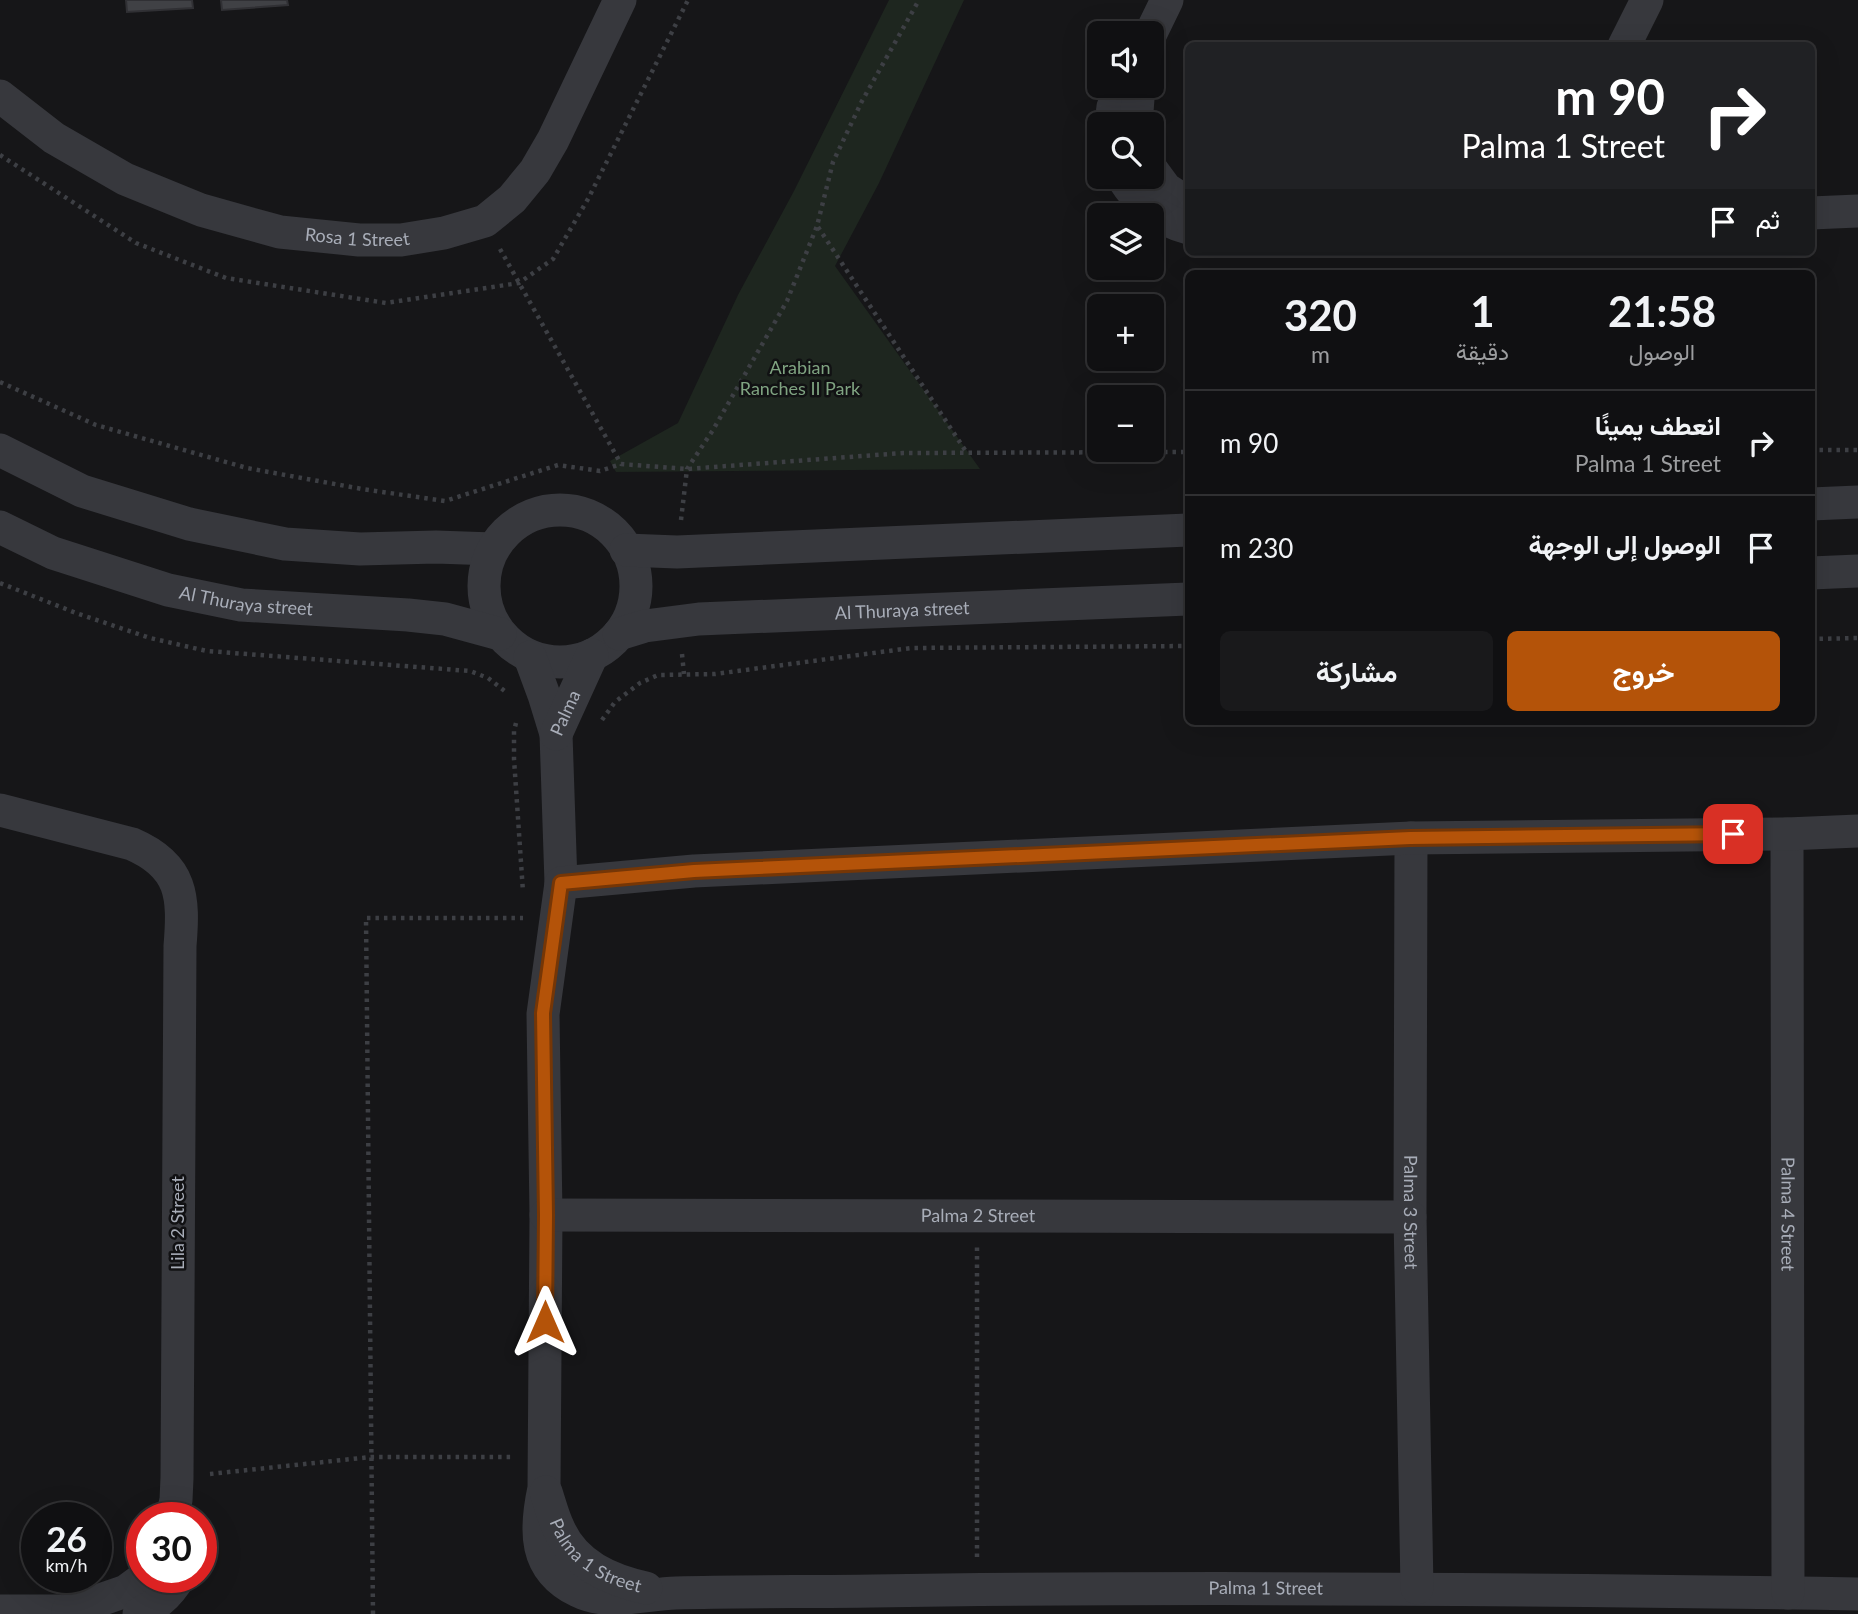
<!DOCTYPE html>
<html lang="ar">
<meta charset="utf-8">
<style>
body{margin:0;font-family:Lato,Vazirmatn,sans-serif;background:#19191b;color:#f1f3f6;direction:rtl;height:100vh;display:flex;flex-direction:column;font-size:26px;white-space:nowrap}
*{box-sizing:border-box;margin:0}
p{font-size:23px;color:#9c9d9f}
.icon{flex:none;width:38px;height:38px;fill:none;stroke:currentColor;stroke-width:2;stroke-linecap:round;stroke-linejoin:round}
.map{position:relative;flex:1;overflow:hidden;direction:ltr}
.details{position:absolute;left:1185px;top:270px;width:630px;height:455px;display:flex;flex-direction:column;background:#101012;border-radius:10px;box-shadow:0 7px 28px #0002,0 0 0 2px #303032;direction:rtl}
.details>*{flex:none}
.hud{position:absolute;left:1185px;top:42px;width:630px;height:214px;border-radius:10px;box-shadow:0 7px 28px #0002,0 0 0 2px #303032;direction:rtl;background:#202124;color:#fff;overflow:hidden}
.buttons{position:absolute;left:1087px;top:21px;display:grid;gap:14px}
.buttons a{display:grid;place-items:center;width:77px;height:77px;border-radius:10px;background:#101012;box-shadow:0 7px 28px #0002,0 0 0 2px #303032;font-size:35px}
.speed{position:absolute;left:21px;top:1502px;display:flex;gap:14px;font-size:35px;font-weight:700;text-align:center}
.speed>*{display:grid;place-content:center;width:91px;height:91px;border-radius:50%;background:#101012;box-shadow:0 7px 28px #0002,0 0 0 2px #303032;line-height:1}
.speed small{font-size:18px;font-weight:400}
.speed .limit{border:10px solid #d22;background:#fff;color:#111}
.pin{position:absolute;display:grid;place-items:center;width:60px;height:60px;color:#fff;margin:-30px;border-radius:14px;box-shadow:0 4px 10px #0006}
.me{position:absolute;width:77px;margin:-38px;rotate:0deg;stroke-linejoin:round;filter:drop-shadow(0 0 5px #0008)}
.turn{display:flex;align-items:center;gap:24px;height:147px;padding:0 35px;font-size:32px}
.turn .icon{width:91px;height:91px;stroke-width:2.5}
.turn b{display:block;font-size:49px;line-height:60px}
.then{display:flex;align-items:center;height:66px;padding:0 35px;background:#0003;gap:14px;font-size:26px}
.eta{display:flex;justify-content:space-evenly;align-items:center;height:119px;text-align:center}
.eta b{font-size:42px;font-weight:700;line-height:49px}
.button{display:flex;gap:14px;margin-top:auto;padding:14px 35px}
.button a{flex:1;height:80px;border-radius:10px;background:#b45309;color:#fff;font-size:28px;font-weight:700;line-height:80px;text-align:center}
.button a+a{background:#19191b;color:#f1f3f6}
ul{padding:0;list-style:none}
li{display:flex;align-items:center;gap:21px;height:105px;padding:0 35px;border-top:2px solid #303032}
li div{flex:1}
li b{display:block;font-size:26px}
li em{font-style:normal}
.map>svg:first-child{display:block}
.green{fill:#1e261f}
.building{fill:#404145;stroke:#303034;stroke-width:2}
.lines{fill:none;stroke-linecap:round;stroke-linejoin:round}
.path{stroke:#3d3f44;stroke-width:4.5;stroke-dasharray:3.5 5;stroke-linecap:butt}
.minor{stroke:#37383d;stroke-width:33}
.route-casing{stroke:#753606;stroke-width:18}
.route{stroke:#b45309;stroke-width:12}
.labels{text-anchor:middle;stroke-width:5;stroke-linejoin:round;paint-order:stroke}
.street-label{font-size:18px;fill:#a8adb8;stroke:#111113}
.park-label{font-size:18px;fill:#7fa381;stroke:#111113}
</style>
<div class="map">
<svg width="1858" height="1614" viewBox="0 0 1858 1614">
<rect width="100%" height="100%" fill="#161618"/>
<!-- green -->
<polygon class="green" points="889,0 964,0 879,183 835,266 980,469 616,472 610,461 678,423 738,295 794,191"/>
<!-- building -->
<g class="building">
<polygon points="126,0 192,0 193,8 127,12"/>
<polygon points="221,0 287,0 288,5 222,10"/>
</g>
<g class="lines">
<!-- path -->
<g class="path">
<polyline points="0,155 136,243 226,278 386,303 519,283 553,259 588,199 688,0"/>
<polyline points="818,227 967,453"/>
<polyline points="500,249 621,464 687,469 903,453 1188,452"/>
<polyline points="0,382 96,425 247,468 362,489 445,501 558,465 600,471 621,464"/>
<polyline points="1811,450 1858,450"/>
<polyline points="681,520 687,469 713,430 787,301 817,226 833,162 862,101 919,0"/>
<polyline points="0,583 76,613 150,638 207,651 470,671 488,678 506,692"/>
<polyline points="1811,639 1858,638"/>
<polyline points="682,654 684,674"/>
<polyline points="602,720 615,702 640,683 658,675 715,674 911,648 1188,646"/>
<polyline points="516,723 514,731 514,759 523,892"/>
<polyline points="210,1474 371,1457 512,1457"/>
<polyline points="977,1557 977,1247"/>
<polyline points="373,1614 366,918 523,918"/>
</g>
<!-- minor -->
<g class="minor">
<polyline points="1151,33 1167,0"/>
<polyline points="1624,46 1647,0"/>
<path id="s1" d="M 0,96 L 54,138 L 125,179 L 201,210 L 280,232 L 359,240 L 401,240 L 444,233 L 485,221 L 512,199 L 535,171 L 553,140 L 620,0"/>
<polyline points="1111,124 1113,107 1122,86"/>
<polyline points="1136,124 1139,86"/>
<polyline points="1152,170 1166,189 1188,203"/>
<path d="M 1122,177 C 1139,204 1157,219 1188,228"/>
<polyline points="1811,213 1858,211"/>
<polyline points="0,450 82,491 189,524 285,544 360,549 436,547 493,549"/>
<polyline points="1811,504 1858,502"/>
<circle cx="560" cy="586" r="76"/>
<path id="s2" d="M 0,527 L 53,553 L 168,590 L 241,605 L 408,615 L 445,619 L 500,634"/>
<polyline points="626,550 677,552 1188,530"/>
<polyline points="1811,573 1858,571"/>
<path id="s3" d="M 619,634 L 645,626 L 699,619 L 1188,599"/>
<path id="s4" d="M 530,657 L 544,695 L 556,734 L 561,883 L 543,1014 L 546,1215 L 544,1488 C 535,1530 533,1569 578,1591 C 608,1606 644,1594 676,1593 C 741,1591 807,1592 873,1591 C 1201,1586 1530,1589 1858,1594"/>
<path id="s5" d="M 556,734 L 592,655"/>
<path d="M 0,810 L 132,844 C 183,866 184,897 180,946 L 177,1478 L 176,1500 L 172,1517"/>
<path id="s6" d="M 1787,834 L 1788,1593"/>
<path id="s7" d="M 1411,838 L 1410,1217 L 1417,1588"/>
<polyline points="561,883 694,871 1411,838 1787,834 1858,831"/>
<path id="s8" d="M 546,1215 L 1410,1217"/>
<path id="s9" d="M 546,1492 C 550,1504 553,1517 559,1529 C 575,1565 610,1580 646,1588"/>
<polyline points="0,1611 68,1611 81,1614"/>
<polyline points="68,1611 126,1591 145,1577"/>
<path d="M 139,1614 C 157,1605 170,1594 179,1577"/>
</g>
</g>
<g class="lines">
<!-- route casing -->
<g class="route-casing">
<polyline id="route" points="545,1322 546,1215 543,1013 561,883 694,871 1410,838 1733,834"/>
</g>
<!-- route -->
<use href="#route" class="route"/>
</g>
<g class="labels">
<!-- street labels -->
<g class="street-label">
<text dy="6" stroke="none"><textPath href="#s1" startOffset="392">Rosa 1 Street</textPath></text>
<text dy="6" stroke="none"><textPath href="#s2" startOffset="259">Al Thuraya street</textPath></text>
<text dy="6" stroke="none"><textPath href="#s3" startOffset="285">Al Thuraya street</textPath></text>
<text dy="6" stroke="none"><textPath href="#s5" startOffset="23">Palma</textPath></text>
<text dy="6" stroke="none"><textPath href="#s7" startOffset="374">Palma 3 Street</textPath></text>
<text dy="6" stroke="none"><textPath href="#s6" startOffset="380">Palma 4 Street</textPath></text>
<text dy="6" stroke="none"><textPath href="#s8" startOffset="432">Palma 2 Street</textPath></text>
<text transform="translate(178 1223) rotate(-90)" y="6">Lila 2 Street</text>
<text dy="6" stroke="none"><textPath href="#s9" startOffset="86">Palma 1 Street</textPath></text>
<text dy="6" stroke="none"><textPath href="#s4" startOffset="1645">Palma 1 Street</textPath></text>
</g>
<!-- park labels -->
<g class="park-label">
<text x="800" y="374">Arabian<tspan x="800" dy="21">Ranches II Park</tspan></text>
</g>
</g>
</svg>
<div class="buttons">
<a><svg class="icon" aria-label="sound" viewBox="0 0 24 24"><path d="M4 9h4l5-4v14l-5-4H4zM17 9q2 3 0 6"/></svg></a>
<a><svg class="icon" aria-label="search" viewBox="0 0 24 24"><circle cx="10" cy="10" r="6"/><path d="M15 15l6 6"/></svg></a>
<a><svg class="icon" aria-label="layers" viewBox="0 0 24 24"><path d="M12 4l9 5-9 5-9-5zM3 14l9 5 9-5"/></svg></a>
<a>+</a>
<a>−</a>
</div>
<div class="speed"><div>26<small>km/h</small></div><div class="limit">30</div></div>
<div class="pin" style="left:1733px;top:834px;background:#d93025"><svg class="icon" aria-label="arrive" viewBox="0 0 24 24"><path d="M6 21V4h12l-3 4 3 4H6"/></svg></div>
<svg class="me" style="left:545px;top:1322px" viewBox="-20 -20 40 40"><path d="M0-17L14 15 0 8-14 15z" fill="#b45309" stroke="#fff" stroke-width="4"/></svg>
<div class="hud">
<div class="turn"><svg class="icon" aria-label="right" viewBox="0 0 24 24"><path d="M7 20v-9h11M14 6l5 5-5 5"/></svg><div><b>90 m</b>Palma 1 Street</div></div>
<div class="then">ثم<svg class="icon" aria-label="arrive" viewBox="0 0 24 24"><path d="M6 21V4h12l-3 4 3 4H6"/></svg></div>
</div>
<section class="details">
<div class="eta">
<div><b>21:58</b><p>الوصول</p></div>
<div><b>1</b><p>دقيقة</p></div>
<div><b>320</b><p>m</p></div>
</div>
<ul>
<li><svg class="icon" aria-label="right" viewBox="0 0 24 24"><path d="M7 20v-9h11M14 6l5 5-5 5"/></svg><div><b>انعطف يمينًا</b><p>Palma 1 Street</p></div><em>90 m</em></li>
<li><svg class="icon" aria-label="arrive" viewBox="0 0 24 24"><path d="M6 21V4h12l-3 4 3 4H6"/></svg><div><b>الوصول إلى الوجهة</b></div><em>230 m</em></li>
</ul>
<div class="button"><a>خروج</a><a>مشاركة</a></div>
</section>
</div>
